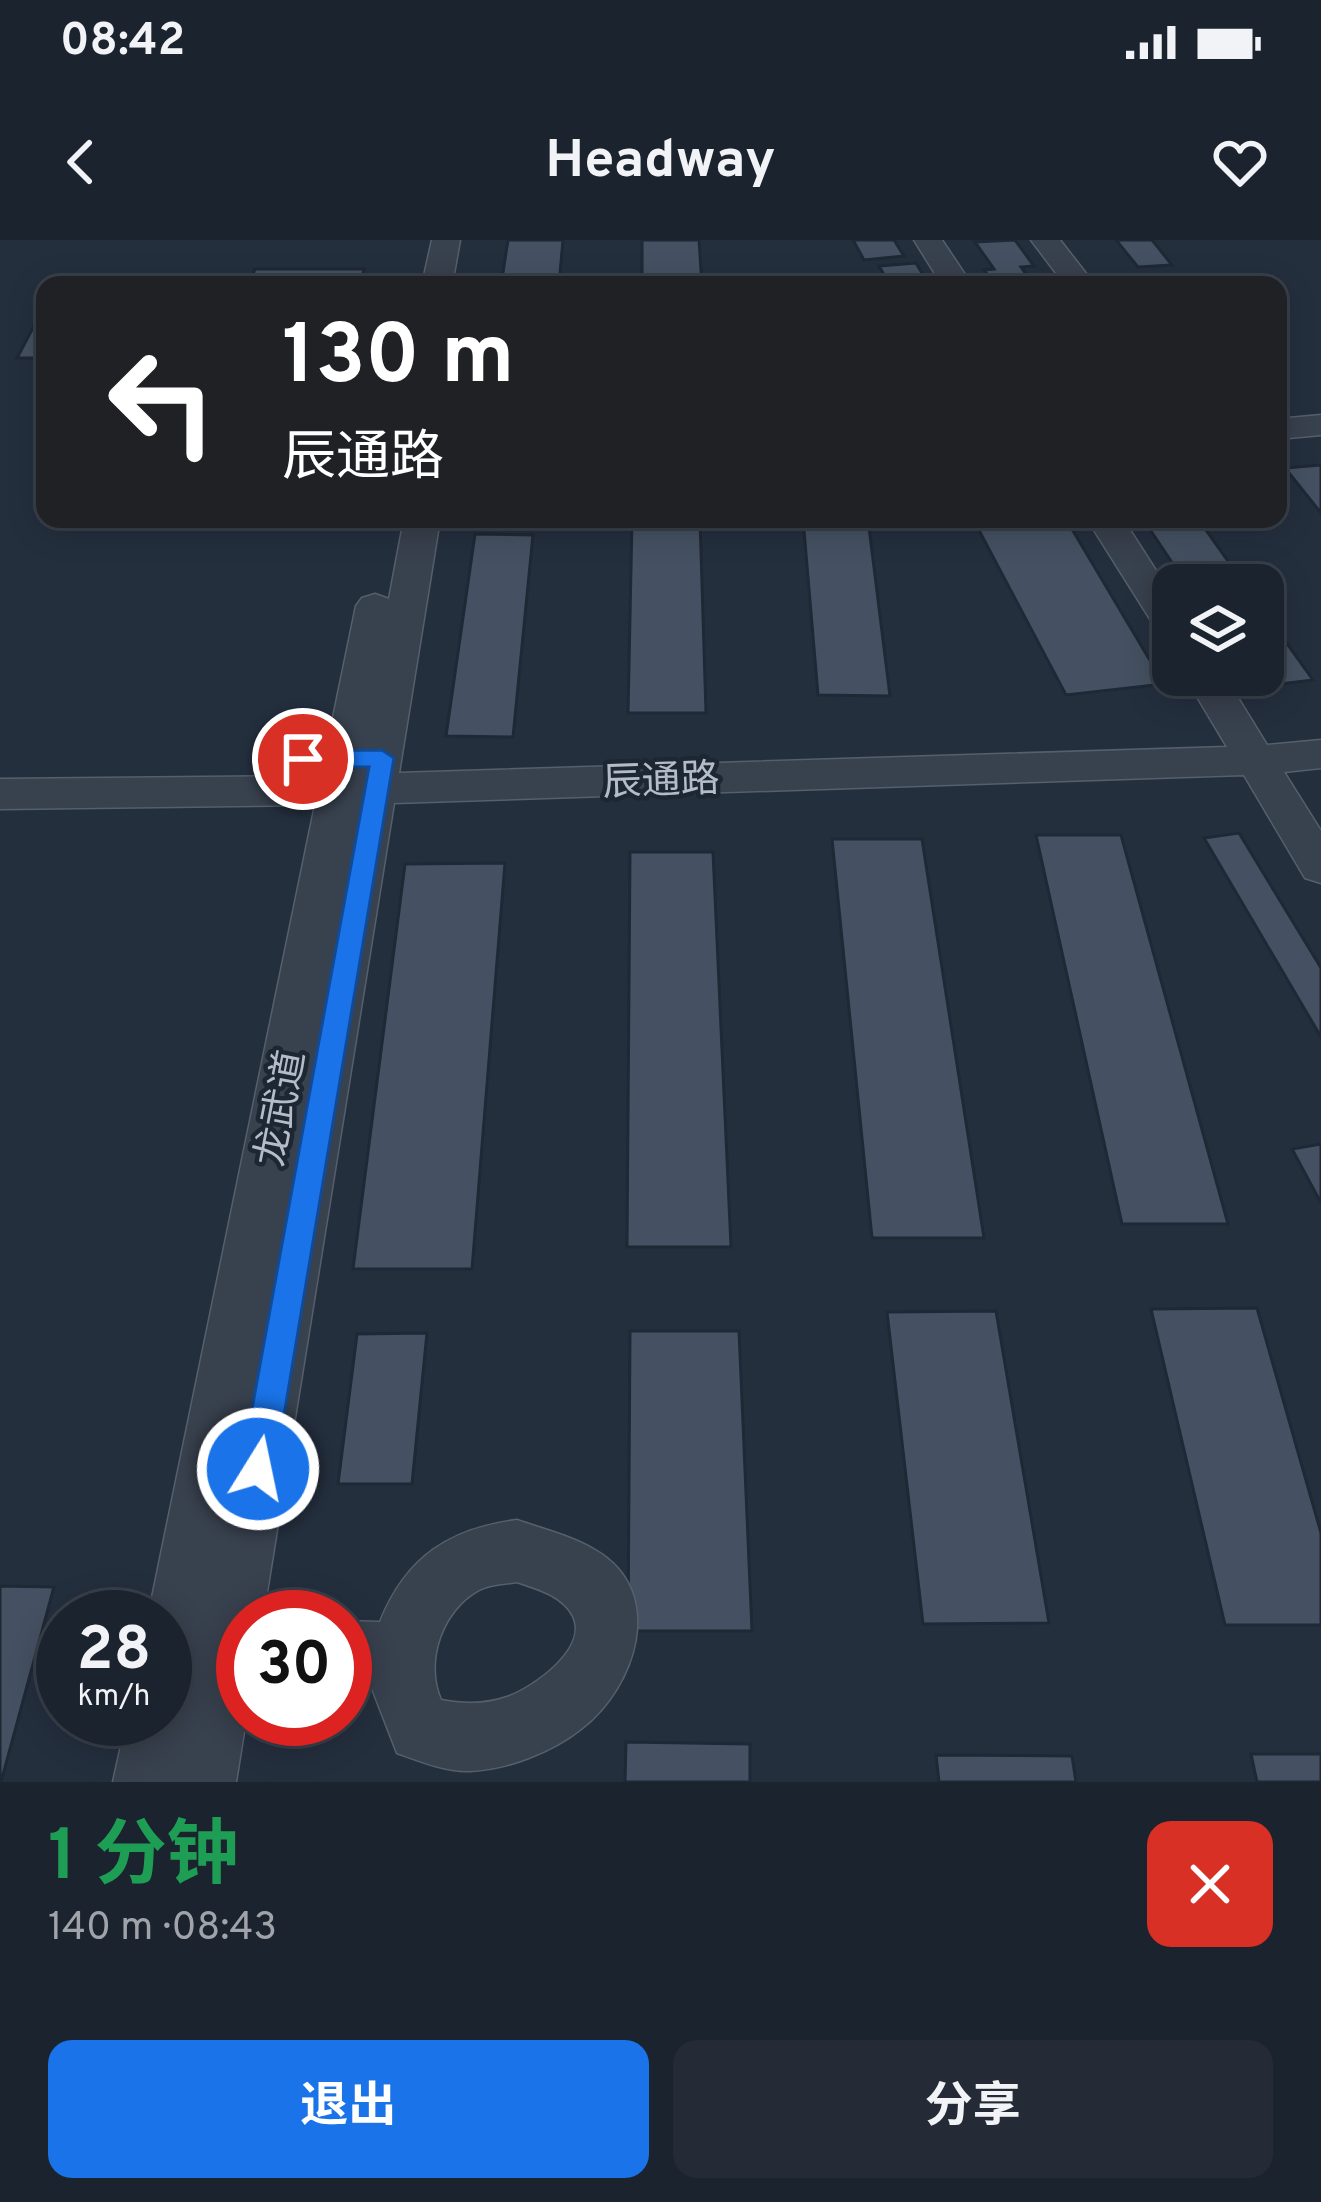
<!DOCTYPE html>
<html lang="zh">
<meta charset="utf-8">
<style>
body{margin:0;font-family:Overpass,"Noto Sans SC",sans-serif;background:#242b36;color:#f1f3f6;height:100vh;display:flex;flex-direction:column;font-size:45px;white-space:nowrap}
*{box-sizing:border-box;margin:0}
p{font-size:39px;color:#a0a4aa}
.icon{flex:none;width:66px;height:66px;fill:none;stroke:currentColor;stroke-width:2;stroke-linecap:round;stroke-linejoin:round}
.map{position:relative;height:1542px;overflow:hidden}
.side{display:flex;flex-direction:column;background:#1b232e;flex:1}
.side>*{flex:none}
.guide{position:absolute;left:36px;top:36px;width:1251px;height:252px;border-radius:24px;box-shadow:0 6px 30px #0003,0 0 0 3px #39404a;background:#202124;color:#fff;overflow:hidden}
.tools{position:absolute;left:1152px;top:324px;display:grid;gap:24px}
.tools a{display:grid;place-items:center;width:132px;height:132px;border-radius:24px;background:#1b232e;box-shadow:0 6px 30px #0003,0 0 0 3px #39404a;font-size:60px}
.speed{position:absolute;left:36px;top:1350px;display:flex;gap:24px;font-size:60px;font-weight:700;text-align:center}
.speed>*{display:grid;place-content:center;width:156px;height:156px;border-radius:50%;background:#1b232e;box-shadow:0 6px 30px #0003,0 0 0 3px #39404a;line-height:1}
.speed small{font-size:30px;font-weight:400}
.speed .limit{border:18px solid #d22;background:#fff;color:#111}
.pin{position:absolute;display:grid;place-items:center;width:102px;height:102px;color:#fff;margin:-51px;border:6px solid #fff;border-radius:50%;box-shadow:0 3px 12px #0007}
.me{position:absolute;width:132px;margin:-66px;rotate:10deg;stroke-linejoin:round;filter:drop-shadow(0 0 9px #0008)}
.turn{display:flex;align-items:center;gap:42px;height:252px;padding:0 48px;font-size:54px}
.turn .icon{width:156px;height:156px;stroke-width:2.5}
.turn b{display:block;font-size:84px;line-height:102px}
.round{display:grid;place-items:center;flex:none;width:126px;height:126px;border-radius:24px;background:#242b36}
.headline{display:flex;align-items:center;justify-content:space-between;height:204px;padding:0 48px}
h1{font-size:72px;font-weight:700;line-height:90px;color:#1e9e55}
.button{display:flex;gap:24px;margin-top:auto;padding:24px 48px}
.button a{flex:1;height:138px;border-radius:24px;background:#1a73e8;color:#fff;font-size:48px;font-weight:700;line-height:138px;text-align:center}
.button a+a{background:#242b36;color:#f1f3f6}
.status{display:flex;justify-content:space-between;align-items:center;height:84px;padding:0 60px;background:#1b232e;direction:ltr}
.status svg{height:33px;fill:currentColor}
header{display:flex;justify-content:space-between;align-items:center;height:156px;padding:0 48px;background:#1b232e;font-size:54px;font-weight:700}
.map>svg:first-child{display:block}
.building{fill:#455162;stroke:#1f2835;stroke-width:3}
.lines{fill:none;stroke-linecap:round;stroke-linejoin:round}
.minor-casing{stroke:#565f6c;stroke-width:3}
.minor{fill:#38414e;fill-rule:evenodd}
.route{fill:#1a73e8;stroke:#114b97;stroke-width:3}
.labels{text-anchor:middle;stroke-width:9;stroke-linejoin:round;paint-order:stroke}
.street-label{font-size:39px;fill:#b4bcc9;stroke:#1d2633}
</style>
<div class="status"><b>08:42</b><svg viewBox="0 0 49 12"><path d="M0 12V9h3v3zM5 12V6h3v6zM10 12V3h3v9zM15 12V0h3v12zM26 1h20v11H26zM47 4h2v5h-2z"/></svg></div>
<header><svg class="icon" aria-label="back" viewBox="0 0 24 24"><path d="M15 5l-7 7 7 7"/></svg>Headway<svg class="icon" aria-label="heart" viewBox="0 0 24 24"><path d="M12 20l-8-8c-3-5 5-10 8-4 3-6 11-1 8 4z"/></svg></header>
<div class="map">
<svg width="1321" height="1542" viewBox="0 0 1321 1542">
<rect width="100%" height="100%" fill="#242f3e"/>
<!-- building -->
<g class="building">
<polygon points="508,0 563,0 559,45 501,45"/>
<polygon points="642,0 699,0 702,45 642,45"/>
<polygon points="853,0 894,0 904,16 864,20"/>
<polygon points="1015,0 1034,26 1021,27 1034,45 995,45 984,30 994,29 975,2"/>
<polygon points="1116,0 1152,0 1172,25 1138,27"/>
<polygon points="916,23 929,45 890,45 879,26"/>
<polygon points="255,29 364,29 360,45 249,45"/>
<polygon points="60,36 104,36 100,45 55,45"/>
<polygon points="45,65 45,118 17,118"/>
<polygon points="1321,225 1321,273 1285,228"/>
<polygon points="632,279 700,279 706,473 628,473"/>
<polygon points="803,279 868,279 890,456 818,455"/>
<polygon points="973,279 1066,279 1164,444 1066,455"/>
<polygon points="1143,279 1198,279 1245,345 1187,345"/>
<polygon points="475,294 533,295 513,497 446,496"/>
<polygon points="1263,370 1313,440 1256,447 1248,435 1263,435"/>
<polygon points="1239,593 1321,728 1321,797 1204,598"/>
<polygon points="1036,595 1121,595 1228,984 1122,984"/>
<polygon points="832,599 922,599 984,998 872,998"/>
<polygon points="630,612 713,612 731,1007 627,1007"/>
<polygon points="505,623 472,1029 353,1029 405,624"/>
<polygon points="1321,904 1321,963 1292,909"/>
<polygon points="1257,1068 1321,1293 1321,1385 1225,1385 1151,1069"/>
<polygon points="996,1071 1049,1383 923,1384 887,1072"/>
<polygon points="630,1091 739,1091 752,1391 628,1391"/>
<polygon points="427,1093 412,1244 338,1244 357,1094"/>
<polygon points="0,1346 54,1347 1,1542 0,1542"/>
<polygon points="626,1502 750,1504 750,1542 625,1542"/>
<polygon points="1251,1514 1321,1514 1321,1542 1257,1542"/>
<polygon points="936,1515 1072,1516 1076,1542 939,1542"/>
</g>
<g class="lines">
<!-- minor casing -->
<g class="minor-casing">
<g id="minor">
<polygon points="432,0 460,0 452,45 422,45"/>
<polygon points="914,0 942,0 972,45 942,45"/>
<polygon points="1031,0 1060,0 1095,45 1065,45"/>
<polygon points="1321,175 1321,195 1278,199 1278,179"/>
<polygon points="404,279 440,279 399,533 1227,507 1184,435 1224,435 1267,505 1321,500 1321,528 1284,532 1321,591 1321,643 1305,638 1244,535 394,563 263,1377 243,1377 246,1479 236,1542 113,1542 127,1479 165,1479 165,1377 148,1377 315,565 0,569 0,539 321,536 356,366 362,358 375,354 389,359"/>
<polygon points="1087,279 1123,279 1173,357 1173,399 1160,395"/>
<path d="M 517,1280 C 542,1289 572,1296 595,1310 C 668,1352 635,1448 581,1489 C 552,1512 506,1530 469,1531 C 446,1532 419,1521 397,1513 L 371,1446 L 345,1445 L 345,1381 L 380,1382 C 406,1317 449,1289 517,1280 ZM 517,1342 C 537,1349 562,1355 573,1376 C 589,1409 533,1448 507,1457 C 485,1465 463,1464 441,1460 C 424,1422 442,1370 479,1350 C 490,1344 505,1344 517,1342 Z"/>
</g>
</g>
<!-- minor -->
<use href="#minor" class="minor"/>
</g>
<!-- route -->
<polygon class="route" points="382,510 394,518 275,1229 270,1241 258,1246 246,1241 241,1229 369,527 303,527 291,519 303,511"/>
<g class="labels">
<!-- street labels -->
<g class="street-label">
<text transform="translate(661 539) rotate(-2)" y="14">辰通路</text>
<text transform="translate(279 868) rotate(-79)" y="14">龙武道</text>
</g>
</g>
</svg>
<div class="tools">
<a><svg class="icon" aria-label="layers" viewBox="0 0 24 24"><path d="M12 4l9 5-9 5-9-5zM3 14l9 5 9-5"/></svg></a>
</div>
<div class="speed"><div>28<small>km/h</small></div><div class="limit">30</div></div>
<div class="pin" style="left:303px;top:519px;background:#d93025"><svg class="icon" aria-label="arrive" viewBox="0 0 24 24"><path d="M6 21V4h12l-3 4 3 4H6"/></svg></div>
<svg class="me" style="left:258px;top:1229px" viewBox="-20 -20 40 40"><circle r="17" fill="#1a73e8" stroke="#fff" stroke-width="3"/><path d="M0-11L8 9 0 5-8 9z" fill="#fff"/></svg>
<div class="guide">
<div class="turn"><svg class="icon" aria-label="left" viewBox="0 0 24 24"><path d="M17 20v-9H6M10 6l-5 5 5 5"/></svg><div><b>130 m</b>辰通路</div></div>
</div>
</div>
<section class="side">
<div class="headline"><div><h1>1 分钟</h1><p>140 m · 08:43</p></div><a class="round" style="background:#d93025;color:#fff"><svg class="icon" aria-label="close" viewBox="0 0 24 24"><path d="M6 6l12 12M18 6L6 18"/></svg></a></div>
<div class="button"><a>退出</a><a>分享</a></div>
</section>
